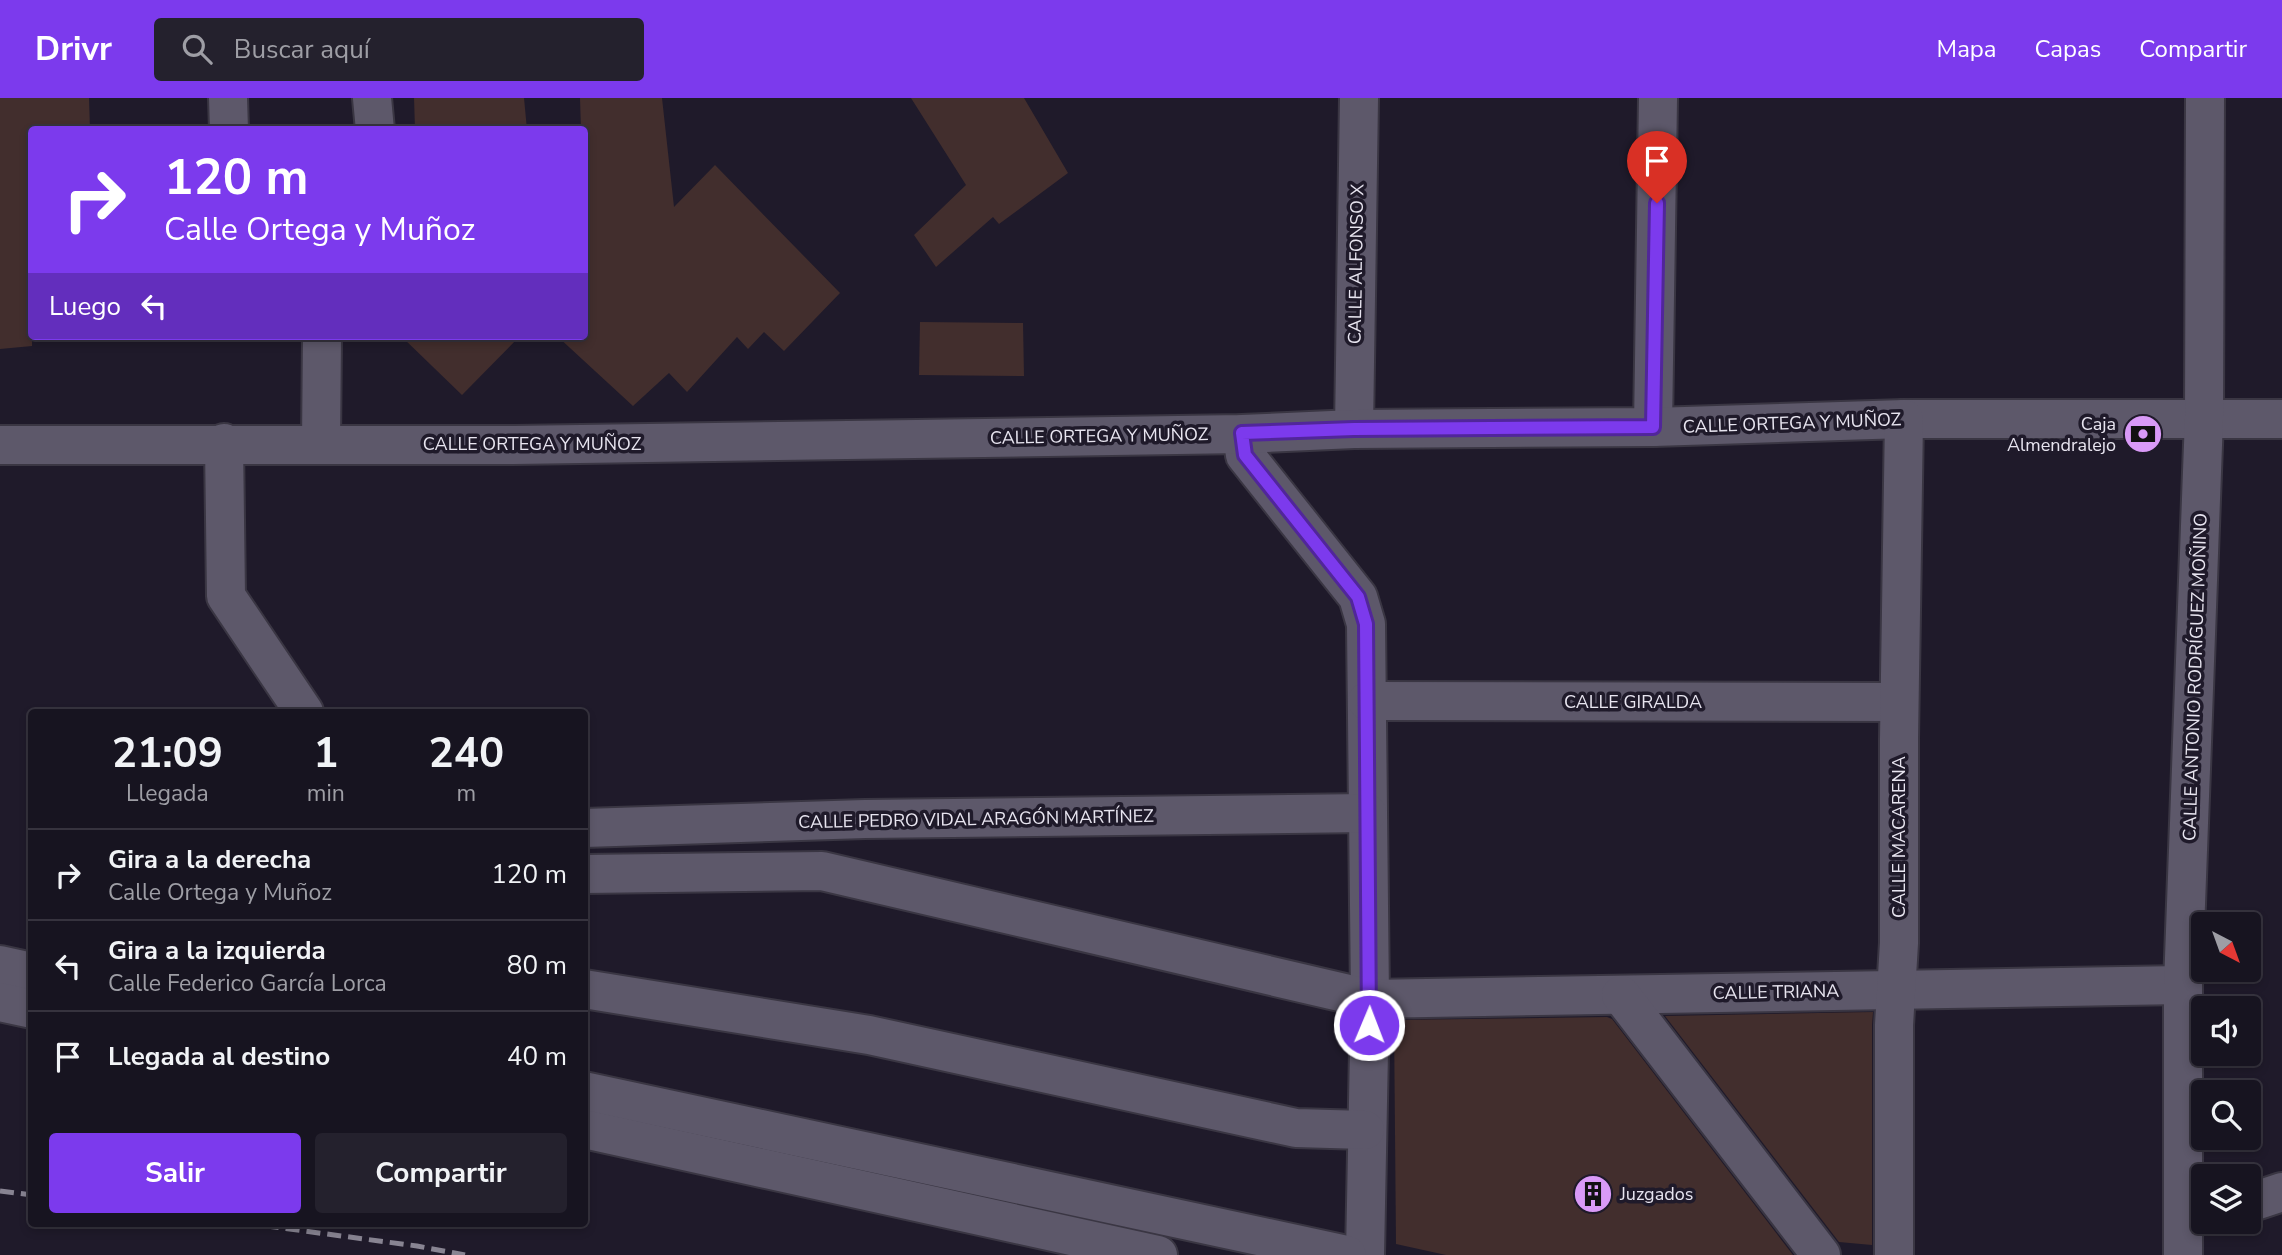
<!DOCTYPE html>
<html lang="es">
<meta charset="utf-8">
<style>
body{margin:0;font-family:"Nunito Sans",sans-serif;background:#24212d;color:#f1f3f6;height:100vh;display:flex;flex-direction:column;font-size:26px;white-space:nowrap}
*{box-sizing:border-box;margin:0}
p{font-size:23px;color:#9e9ea5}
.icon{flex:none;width:38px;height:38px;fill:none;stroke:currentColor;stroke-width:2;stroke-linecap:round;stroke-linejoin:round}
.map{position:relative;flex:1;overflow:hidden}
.panel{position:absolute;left:28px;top:611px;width:560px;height:518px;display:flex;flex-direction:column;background:#171420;border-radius:7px;box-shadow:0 4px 10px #0003,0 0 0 2px #36333e}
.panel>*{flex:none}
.hud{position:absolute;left:28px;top:28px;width:560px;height:214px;border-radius:7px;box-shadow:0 4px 10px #0003,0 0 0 2px #36333e;background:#7c3aed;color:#fff;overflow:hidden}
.needle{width:46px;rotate:139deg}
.tools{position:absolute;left:2191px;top:814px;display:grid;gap:14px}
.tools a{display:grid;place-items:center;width:70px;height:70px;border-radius:7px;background:#171420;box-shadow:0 4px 10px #0003,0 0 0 2px #36333e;font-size:35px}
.pin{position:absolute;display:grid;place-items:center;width:60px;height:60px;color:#fff;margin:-72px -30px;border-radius:50% 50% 50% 0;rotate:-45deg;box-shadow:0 0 7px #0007}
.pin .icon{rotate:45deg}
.me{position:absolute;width:77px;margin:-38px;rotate:1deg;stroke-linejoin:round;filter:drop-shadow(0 0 5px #0008)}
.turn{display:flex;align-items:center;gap:24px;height:147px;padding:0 21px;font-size:32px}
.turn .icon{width:91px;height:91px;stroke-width:2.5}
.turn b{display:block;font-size:49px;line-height:60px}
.then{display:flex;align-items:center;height:66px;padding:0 21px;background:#0003;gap:14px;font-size:26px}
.eta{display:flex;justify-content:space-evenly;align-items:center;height:119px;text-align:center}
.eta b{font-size:42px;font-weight:700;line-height:49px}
.action{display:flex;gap:14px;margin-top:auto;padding:14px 21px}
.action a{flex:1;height:80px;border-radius:7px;background:#7c3aed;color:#fff;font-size:28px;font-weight:700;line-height:80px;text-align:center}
.action a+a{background:#24212d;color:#f1f3f6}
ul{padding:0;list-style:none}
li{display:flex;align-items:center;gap:21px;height:91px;padding:0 21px;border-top:2px solid #36333e}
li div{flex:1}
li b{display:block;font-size:26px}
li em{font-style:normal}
header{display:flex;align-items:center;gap:42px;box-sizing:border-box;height:98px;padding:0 35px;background:#7c3aed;color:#fff}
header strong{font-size:33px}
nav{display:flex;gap:38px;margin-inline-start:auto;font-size:24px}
.search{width:490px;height:63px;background:#24212d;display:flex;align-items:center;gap:18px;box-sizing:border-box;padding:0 24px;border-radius:7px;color:#9e9ea5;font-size:26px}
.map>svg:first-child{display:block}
.building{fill:#422e2d}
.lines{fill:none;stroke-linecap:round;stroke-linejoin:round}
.minor-casing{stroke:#3a3643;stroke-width:42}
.minor{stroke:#5d586a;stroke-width:38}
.rail{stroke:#888492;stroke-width:5;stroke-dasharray:14 7;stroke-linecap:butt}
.route-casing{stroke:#51269a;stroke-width:18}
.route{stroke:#7c3aed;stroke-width:12}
.labels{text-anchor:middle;stroke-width:7;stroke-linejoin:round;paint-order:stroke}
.street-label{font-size:18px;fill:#e8e5f0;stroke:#1f1a2a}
.poi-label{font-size:18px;fill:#e8e5f0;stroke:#1f1a2a;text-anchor:end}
</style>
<header>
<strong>Drivr</strong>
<div class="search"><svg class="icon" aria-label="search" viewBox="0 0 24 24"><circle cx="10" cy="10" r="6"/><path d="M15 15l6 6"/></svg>Buscar aquí</div>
<nav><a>Mapa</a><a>Capas</a><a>Compartir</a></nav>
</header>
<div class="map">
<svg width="2282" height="1157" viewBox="0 0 2282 1157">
<rect width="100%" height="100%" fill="#1f1a2a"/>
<!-- building -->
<g class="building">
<polygon points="0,0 89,0 90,32 32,32 32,248 0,251"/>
<polygon points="414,0 524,0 527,32 415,32"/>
<polygon points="580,0 662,0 674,109 715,67 840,195 784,253 764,234 748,251 737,239 687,294 669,275 633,308 557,238 584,238 584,32 581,32"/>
<polygon points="911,0 1024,0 1068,75 999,126 993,119 936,169 914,137 966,87"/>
<polygon points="920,224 1023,225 1024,278 919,277"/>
<polygon points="401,238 520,238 462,297"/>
<polygon points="1873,914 1872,927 1872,1147 1839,1144 1665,918"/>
<polygon points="1607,919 1612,921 1793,1157 1446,1157 1396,1146 1394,922"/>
</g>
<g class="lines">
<!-- minor casing -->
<g class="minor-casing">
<g id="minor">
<polyline points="228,0 229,32"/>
<polyline points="372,0 375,32"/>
<polyline points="1653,329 1658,0"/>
<polyline points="1354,331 1359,0"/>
<polyline points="1242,336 1245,357 1358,499 1366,526 1370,901 1365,1157"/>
<polyline points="224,345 226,498 304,614"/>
<polyline points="321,346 322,238"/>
<polyline points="0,347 514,347 1242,336 1354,331 1653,329 1904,321 2282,321"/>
<polyline points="1367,603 1899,604"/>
<polyline points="584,730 865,721 1367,715"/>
<polyline points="584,776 822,773 1370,901 2183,887"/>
<polyline points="0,867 32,874"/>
<polyline points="584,891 869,937 1296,1030 1365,1032"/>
<polyline points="1621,897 1821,1157"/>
<polyline points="0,904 32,911"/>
<polyline points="584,993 1347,1157"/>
<polyline points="584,1031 1158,1157"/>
<polyline points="2249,1105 2282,1094"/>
<polyline points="1894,1157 1894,927 1899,845 1899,641 1904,321"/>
<polyline points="2183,1157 2183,887 2204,320 2205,0"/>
</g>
</g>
<!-- minor -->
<use href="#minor" class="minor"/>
<!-- rail -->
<g class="rail">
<polyline points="0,1093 32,1097"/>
<polyline points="244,1125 417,1148 465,1157"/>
</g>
</g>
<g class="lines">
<!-- route casing -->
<g class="route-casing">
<polyline id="route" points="1369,927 1366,526 1358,499 1245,357 1242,335 1354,331 1653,329 1657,105"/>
</g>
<!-- route -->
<use href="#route" class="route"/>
</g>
<!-- icons -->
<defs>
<g id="bank-disc" transform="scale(2.0125)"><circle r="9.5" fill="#d99af7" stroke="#1f1a2a"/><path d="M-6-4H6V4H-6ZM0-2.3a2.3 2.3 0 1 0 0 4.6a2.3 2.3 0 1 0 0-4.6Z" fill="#111"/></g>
<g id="building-disc" transform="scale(2.0125)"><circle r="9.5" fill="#d99af7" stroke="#1f1a2a"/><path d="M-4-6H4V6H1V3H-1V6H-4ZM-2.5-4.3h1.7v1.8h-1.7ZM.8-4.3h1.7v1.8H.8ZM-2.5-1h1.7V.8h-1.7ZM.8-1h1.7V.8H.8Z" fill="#111"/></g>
</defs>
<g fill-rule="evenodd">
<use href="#bank-disc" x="2143" y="336"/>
<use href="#building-disc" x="1593" y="1096"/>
</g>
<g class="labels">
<!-- street labels -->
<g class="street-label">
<text transform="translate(1356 166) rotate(-89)" y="6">CALLE ALFONSO X</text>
<text transform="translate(1792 325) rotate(-2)" y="6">CALLE ORTEGA Y MUÑOZ</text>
<text transform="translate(1099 338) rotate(-1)" y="6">CALLE ORTEGA Y MUÑOZ</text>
<text x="532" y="352">CALLE ORTEGA Y MUÑOZ</text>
<text transform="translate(2195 579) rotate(-88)" y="6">CALLE ANTONIO RODRÍGUEZ MOÑINO</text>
<text x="1633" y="610">CALLE GIRALDA</text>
<text transform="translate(976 721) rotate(-1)" y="6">CALLE PEDRO VIDAL ARAGÓN MARTÍNEZ</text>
<text transform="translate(1899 739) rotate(-90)" y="6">CALLE MACARENA</text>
<text transform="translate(1776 894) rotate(-1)" y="6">CALLE TRIANA</text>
</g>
<!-- poi labels -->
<g class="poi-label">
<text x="2116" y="332">Caja<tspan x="2116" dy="21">Almendralejo</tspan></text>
<text x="1620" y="1102" text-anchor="start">Juzgados</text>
</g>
</g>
</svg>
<div class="tools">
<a><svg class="needle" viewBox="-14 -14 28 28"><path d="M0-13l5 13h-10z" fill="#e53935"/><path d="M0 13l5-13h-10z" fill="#9e9ea5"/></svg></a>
<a><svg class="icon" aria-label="sound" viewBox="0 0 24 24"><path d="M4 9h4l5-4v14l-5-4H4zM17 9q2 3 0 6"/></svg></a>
<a><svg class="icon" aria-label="search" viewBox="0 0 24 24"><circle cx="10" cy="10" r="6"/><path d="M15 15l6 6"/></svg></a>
<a><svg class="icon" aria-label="layers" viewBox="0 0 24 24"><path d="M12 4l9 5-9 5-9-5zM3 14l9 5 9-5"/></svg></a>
</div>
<div class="pin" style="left:1657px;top:105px;background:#d93025"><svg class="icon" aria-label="arrive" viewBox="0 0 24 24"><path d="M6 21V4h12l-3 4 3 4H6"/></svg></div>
<svg class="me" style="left:1369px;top:927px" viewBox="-20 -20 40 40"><circle r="17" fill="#7c3aed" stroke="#fff" stroke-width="3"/><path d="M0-11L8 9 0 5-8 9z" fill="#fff"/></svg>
<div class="hud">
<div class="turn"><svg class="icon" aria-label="right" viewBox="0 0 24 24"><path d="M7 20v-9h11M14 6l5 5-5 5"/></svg><div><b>120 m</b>Calle Ortega y Muñoz</div></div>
<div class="then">Luego<svg class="icon" aria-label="left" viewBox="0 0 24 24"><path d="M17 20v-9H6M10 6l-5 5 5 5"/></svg></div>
</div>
<section class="panel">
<div class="eta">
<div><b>21:09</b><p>Llegada</p></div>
<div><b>1</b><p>min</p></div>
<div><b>240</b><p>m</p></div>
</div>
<ul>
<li><svg class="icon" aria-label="right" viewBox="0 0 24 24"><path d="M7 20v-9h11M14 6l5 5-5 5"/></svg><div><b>Gira a la derecha</b><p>Calle Ortega y Muñoz</p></div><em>120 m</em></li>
<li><svg class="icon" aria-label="left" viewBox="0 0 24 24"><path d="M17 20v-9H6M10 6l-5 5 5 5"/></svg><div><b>Gira a la izquierda</b><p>Calle Federico García Lorca</p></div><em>80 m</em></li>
<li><svg class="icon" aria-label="arrive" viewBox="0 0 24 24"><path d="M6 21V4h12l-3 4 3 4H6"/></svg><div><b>Llegada al destino</b></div><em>40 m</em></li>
</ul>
<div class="action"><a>Salir</a><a>Compartir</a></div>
</section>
</div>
